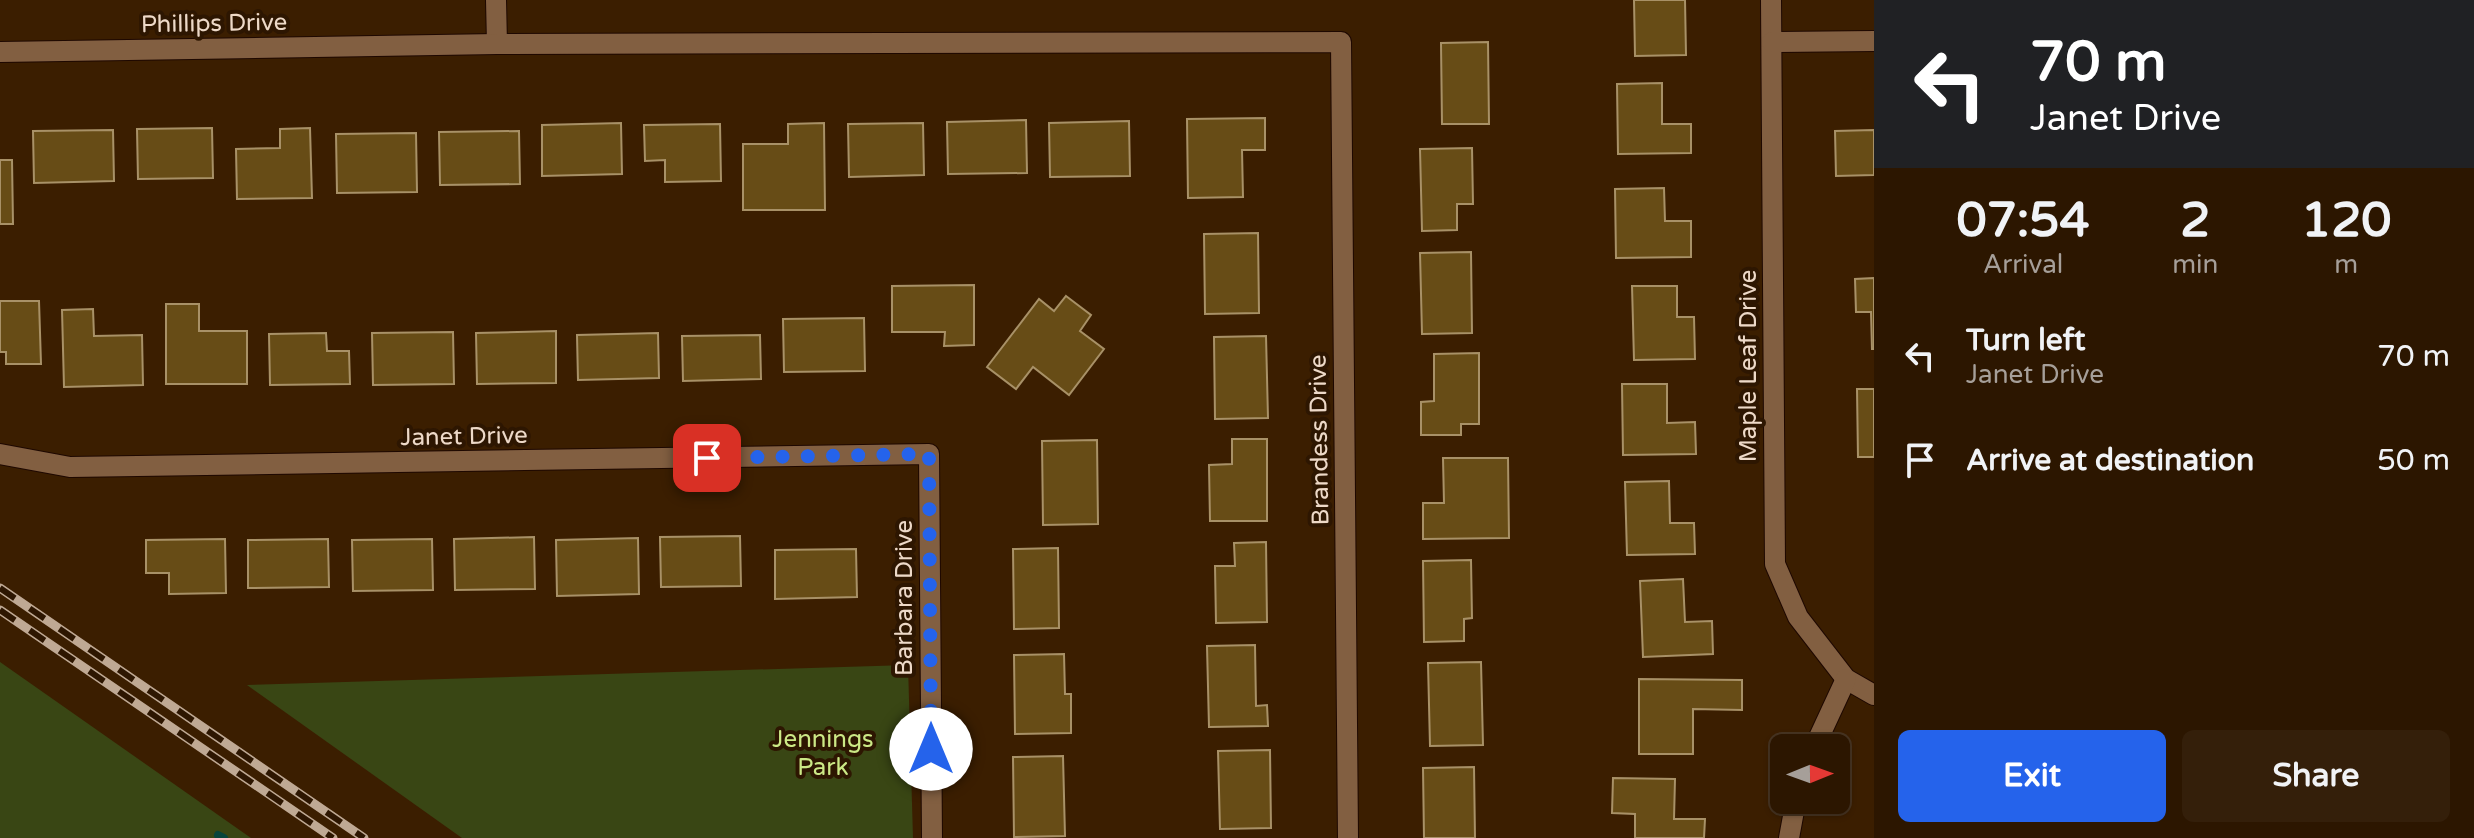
<!DOCTYPE html>
<style>
body{margin:0;font-family:"Varela Round",sans-serif;background:#341f0a;color:#f1f3f6;height:100vh;display:flex;flex-direction:column;font-size:30px;white-space:nowrap}
*{box-sizing:border-box;margin:0}
p{font-size:26px;color:#a69f99}
.icon{flex:none;width:44px;height:44px;fill:none;stroke:currentColor;stroke-width:2;stroke-linecap:round;stroke-linejoin:round}
.map{position:relative;flex:1;overflow:hidden}
.sheet{display:flex;flex-direction:column;background:#2c1600;width:600px}
.sheet>*{flex:none}
.hud{background:#202124;color:#fff;overflow:hidden}
.needle{width:52px;rotate:89deg}
.buttons{position:absolute;left:1770px;top:734px;display:grid;gap:16px}
.buttons a{display:grid;place-items:center;width:80px;height:80px;border-radius:12px;background:#2c1600;box-shadow:0 2px 6px #0004,0 0 0 2px #483522;font-size:40px}
.pin{position:absolute;display:grid;place-items:center;width:68px;height:68px;color:#fff;margin:-34px;border-radius:16px;box-shadow:0 4px 12px #0006}
.me{position:absolute;width:88px;margin:-44px;rotate:0deg;stroke-linejoin:round;filter:drop-shadow(0 0 6px #0008)}
.turn{display:flex;align-items:center;gap:28px;height:168px;padding:0 24px;font-size:36px}
.turn .icon{width:104px;height:104px;stroke-width:2.5}
.turn b{display:block;font-size:56px;line-height:68px}
.eta{display:flex;justify-content:space-evenly;align-items:center;height:136px;text-align:center}
.eta b{font-size:48px;font-weight:700;line-height:56px}
.primary-button{display:flex;gap:16px;margin-top:auto;padding:16px 24px}
.primary-button a{flex:1;height:92px;border-radius:12px;background:#2563eb;color:#fff;font-size:32px;font-weight:700;line-height:92px;text-align:center}
.primary-button a+a{background:#341f0a;color:#f1f3f6}
ul{padding:0;list-style:none}
li{display:flex;align-items:center;gap:24px;height:104px;padding:0 24px}
li div{flex:1}
li b{display:block;font-size:30px}
li em{font-style:normal}
main{display:flex;flex:1;min-height:0}
.map>svg:first-child{display:block}
.green{fill:#394614}
.lines{fill:none;stroke-linecap:round;stroke-linejoin:round}
.stream{stroke:#07443c;stroke-width:8}
.building{fill:#674c16;stroke:#a89167;stroke-width:2}
.street-casing{stroke:#1e0800;stroke-width:22}
.street{stroke:#825f41;stroke-width:20}
.rail-casing{stroke:#bfa994;stroke-width:9}
.rail{stroke:#2d1601;stroke-width:6;stroke-dasharray:18;stroke-linecap:butt}
.route{stroke:#2563eb;stroke-width:14;stroke-dasharray:0 25.2}
.labels{text-anchor:middle;stroke-width:8;stroke-linejoin:round;paint-order:stroke}
.street-label{font-size:24px;fill:#edd9c8;stroke:#2d1601}
.park-label{font-size:24px;fill:#cce986;stroke:#2d1601}
</style>
<main>
<div class="map">
<svg width="1874" height="838" viewBox="0 0 1874 838">
<rect width="100%" height="100%" fill="#3b1e00"/>
<!-- green -->
<g class="green">
<polygon points="0,662 251,838 0,838"/>
<polygon points="908,665 913,838 462,838 247,685"/>
</g>
<g class="lines">
<!-- stream -->
<polyline class="stream" points="218,835 224,838"/>
</g>
<!-- building -->
<g class="building">
<polygon points="1634,0 1685,0 1686,55 1635,56"/>
<polygon points="1488,42 1489,124 1442,124 1441,43"/>
<polygon points="1662,83 1662,124 1691,124 1691,153 1618,154 1617,84"/>
<polygon points="1265,118 1265,150 1242,150 1243,197 1188,198 1187,119"/>
<polygon points="1026,120 1027,173 948,174 947,122"/>
<polygon points="1129,121 1130,176 1050,177 1049,123"/>
<polygon points="621,123 622,174 542,176 542,125"/>
<polygon points="824,123 825,210 743,210 743,144 788,144 788,124"/>
<polygon points="923,123 924,175 849,177 848,124"/>
<polygon points="720,124 721,181 665,182 665,160 645,161 644,125"/>
<polygon points="212,128 213,178 138,179 137,129"/>
<polygon points="310,128 312,198 237,199 236,149 280,148 280,129"/>
<polygon points="113,130 114,181 34,183 33,131"/>
<polygon points="1874,130 1874,175 1836,176 1835,131"/>
<polygon points="519,131 520,184 440,185 439,132"/>
<polygon points="416,133 417,192 337,193 336,134"/>
<polygon points="1472,148 1473,204 1457,204 1457,230 1422,231 1420,149"/>
<polygon points="0,160 12,160 13,224 0,224"/>
<polygon points="1664,188 1665,221 1691,221 1691,257 1616,258 1615,189"/>
<polygon points="1258,233 1259,313 1205,314 1204,234"/>
<polygon points="1471,252 1472,333 1422,334 1420,253"/>
<polygon points="1874,278 1874,349 1872,349 1871,312 1856,312 1855,279"/>
<polygon points="974,285 974,345 944,346 945,332 892,332 892,286"/>
<polygon points="1632,286 1677,286 1677,317 1694,317 1695,359 1634,360"/>
<polygon points="1066,296 1091,315 1080,331 1104,349 1069,395 1033,367 1016,389 987,367 1039,299 1054,311"/>
<polygon points="0,301 39,301 41,364 6,364 6,352 0,352"/>
<polygon points="166,304 199,304 199,331 247,331 247,384 166,384"/>
<polygon points="93,309 94,336 142,335 143,385 64,387 62,310"/>
<polygon points="864,318 865,371 784,372 783,319"/>
<polygon points="556,331 556,383 477,384 476,333"/>
<polygon points="453,332 454,384 373,385 372,333"/>
<polygon points="326,333 327,351 349,351 350,384 270,385 269,334"/>
<polygon points="658,333 659,378 578,380 577,335"/>
<polygon points="760,335 761,379 683,381 682,336"/>
<polygon points="1266,336 1268,418 1215,419 1214,337"/>
<polygon points="1479,353 1479,424 1461,424 1461,435 1421,435 1421,402 1434,401 1434,354"/>
<polygon points="1622,384 1667,384 1667,423 1695,422 1696,454 1623,455"/>
<polygon points="1857,389 1874,389 1874,457 1858,457"/>
<polygon points="1232,439 1267,439 1267,521 1210,521 1209,465 1232,464"/>
<polygon points="1097,440 1098,524 1043,525 1042,441"/>
<polygon points="1443,458 1508,458 1509,538 1423,539 1423,503 1444,503"/>
<polygon points="1669,481 1670,523 1694,523 1695,554 1627,555 1625,482"/>
<polygon points="740,536 741,586 661,587 660,537"/>
<polygon points="534,537 535,589 455,590 454,539"/>
<polygon points="638,538 639,594 557,596 556,540"/>
<polygon points="225,539 226,593 169,594 169,573 146,573 146,540"/>
<polygon points="328,539 329,587 248,588 248,540"/>
<polygon points="432,539 433,590 353,591 352,540"/>
<polygon points="1266,542 1267,622 1216,623 1215,566 1235,566 1234,543"/>
<polygon points="1058,548 1059,628 1014,629 1013,549"/>
<polygon points="856,549 857,597 775,599 775,550"/>
<polygon points="1471,560 1472,618 1464,619 1464,641 1424,642 1423,561"/>
<polygon points="1683,579 1685,622 1712,621 1713,654 1643,657 1640,581"/>
<polygon points="1255,645 1256,706 1267,705 1268,726 1209,727 1207,646"/>
<polygon points="1064,654 1065,694 1071,694 1071,733 1015,734 1014,655"/>
<polygon points="1481,662 1483,745 1430,746 1428,663"/>
<polygon points="1639,679 1742,680 1742,710 1693,709 1693,754 1639,754"/>
<polygon points="1270,750 1271,828 1220,829 1218,751"/>
<polygon points="1063,756 1065,836 1014,837 1013,757"/>
<polygon points="1474,767 1475,838 1424,838 1423,768"/>
<polygon points="1613,778 1675,779 1674,819 1705,819 1704,838 1635,838 1635,814 1612,813"/>
</g>
<g class="lines">
<!-- street casing -->
<g class="street-casing">
<g id="street">
<polyline points="496,0 497,44"/>
<polyline points="1771,0 1775,564 1798,617 1846,679 1874,695"/>
<polyline points="1772,42 1874,41"/>
<polyline points="0,52 497,44 1341,42 1348,838"/>
<polyline points="0,454 70,467 929,454 932,838"/>
<polyline points="1814,748 1846,679"/>
<polyline points="1789,838 1796,800"/>
</g>
</g>
<!-- street -->
<use href="#street" class="street"/>
<!-- rail casing -->
<g class="rail-casing">
<g id="rail">
<polyline points="0,588 364,838"/>
<polyline points="0,610 333,838"/>
</g>
</g>
<!-- rail -->
<use href="#rail" class="rail"/>
</g>
<g class="lines">
<!-- route -->
<polyline class="route" points="707,458 929,454 931,749"/>
</g>
<g class="labels">
<!-- street labels -->
<g class="street-label">
<text transform="translate(214 23) rotate(-1)" y="8">Phillips Drive</text>
<text transform="translate(1748 366) rotate(-90)" y="8">Maple Leaf Drive</text>
<text transform="translate(464 436) rotate(-1)" y="8">Janet Drive</text>
<text transform="translate(1319 440) rotate(-91)" y="8">Brandess Drive</text>
<text transform="translate(904 598) rotate(-90)" y="8">Barbara Drive</text>
</g>
<!-- park labels -->
<g class="park-label">
<text x="823" y="747">Jennings<tspan x="823" dy="28">Park</tspan></text>
</g>
</g>
</svg>
<div class="buttons">
<a><svg class="needle" viewBox="-14 -14 28 28"><path d="M0-13l5 13h-10z" fill="#e53935"/><path d="M0 13l5-13h-10z" fill="#a69f99"/></svg></a>
</div>
<div class="pin" style="left:707px;top:458px;background:#d93025"><svg class="icon" aria-label="arrive" viewBox="0 0 24 24"><path d="M6 21V4h12l-3 4 3 4H6"/></svg></div>
<svg class="me" style="left:931px;top:749px" viewBox="-20 -20 40 40"><circle r="19" fill="#fff"/><path d="M0-13L10 11 0 6-10 11z" fill="#2563eb"/></svg>
</div>
<section class="sheet">
<div class="hud">
<div class="turn"><svg class="icon" aria-label="left" viewBox="0 0 24 24"><path d="M17 20v-9H6M10 6l-5 5 5 5"/></svg><div><b>70 m</b>Janet Drive</div></div>
</div>
<div class="eta">
<div><b>07:54</b><p>Arrival</p></div>
<div><b>2</b><p>min</p></div>
<div><b>120</b><p>m</p></div>
</div>
<ul>
<li><svg class="icon" aria-label="left" viewBox="0 0 24 24"><path d="M17 20v-9H6M10 6l-5 5 5 5"/></svg><div><b>Turn left</b><p>Janet Drive</p></div><em>70 m</em></li>
<li><svg class="icon" aria-label="arrive" viewBox="0 0 24 24"><path d="M6 21V4h12l-3 4 3 4H6"/></svg><div><b>Arrive at destination</b></div><em>50 m</em></li>
</ul>
<div class="primary-button"><a>Exit</a><a>Share</a></div>
</section>
</main>
